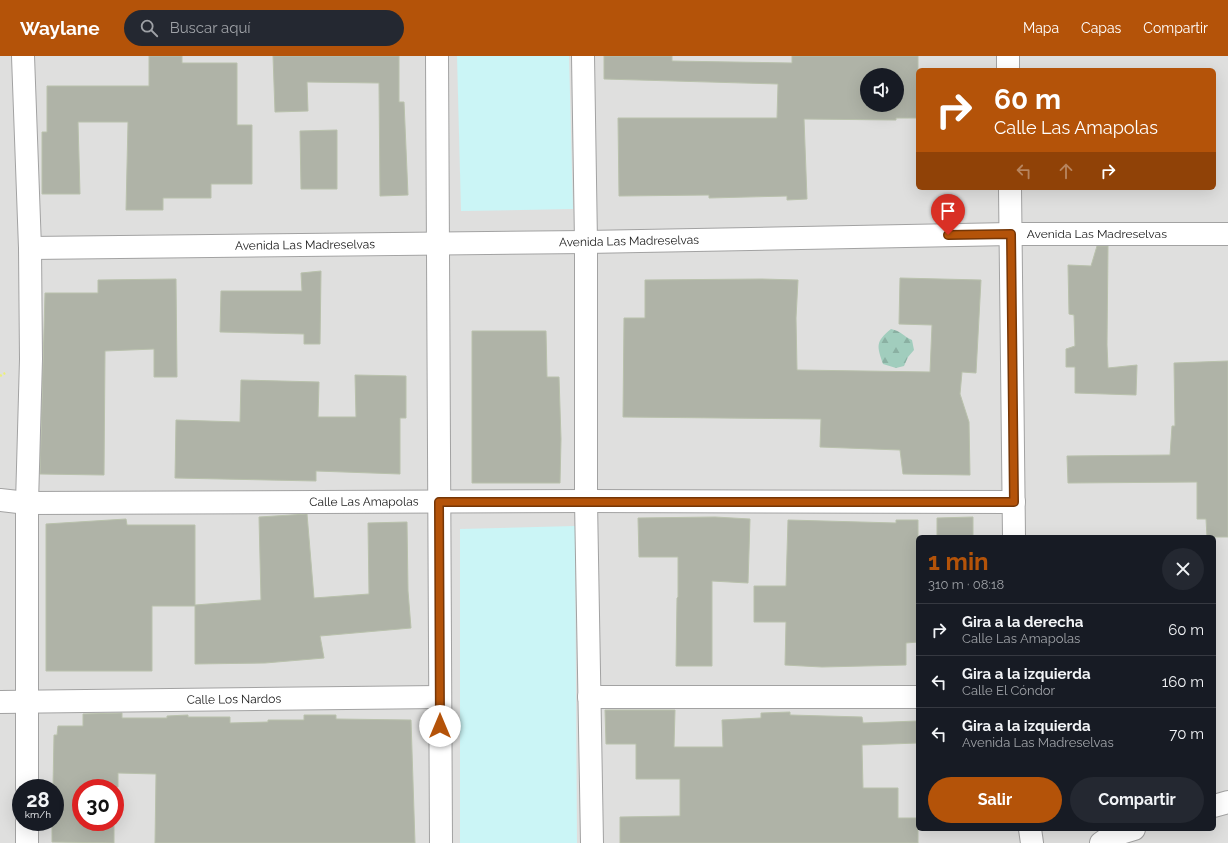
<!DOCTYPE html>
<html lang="es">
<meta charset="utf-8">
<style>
body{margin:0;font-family:Raleway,sans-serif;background:#242831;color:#f1f3f6;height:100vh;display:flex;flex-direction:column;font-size:15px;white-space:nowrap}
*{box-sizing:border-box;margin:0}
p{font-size:13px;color:#9ea1a6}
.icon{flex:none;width:22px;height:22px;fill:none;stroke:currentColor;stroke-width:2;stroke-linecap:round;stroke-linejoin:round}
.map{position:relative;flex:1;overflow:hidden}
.drawer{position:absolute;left:916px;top:479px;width:300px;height:296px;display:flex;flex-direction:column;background:#171b24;border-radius:6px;box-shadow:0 4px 16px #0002}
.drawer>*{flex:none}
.banner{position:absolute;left:916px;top:12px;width:300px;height:122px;border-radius:6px;box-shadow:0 4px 16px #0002;background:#b45309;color:#fff;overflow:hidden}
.buttons{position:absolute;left:860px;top:12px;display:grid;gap:8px}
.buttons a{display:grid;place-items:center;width:44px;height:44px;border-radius:50%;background:#171b24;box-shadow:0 4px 16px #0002;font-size:20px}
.speed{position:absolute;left:12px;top:723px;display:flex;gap:8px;font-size:20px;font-weight:700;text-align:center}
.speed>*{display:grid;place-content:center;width:52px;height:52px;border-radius:50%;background:#171b24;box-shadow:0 4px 16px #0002;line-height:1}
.speed small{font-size:10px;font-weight:400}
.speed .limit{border:6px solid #d22;background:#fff;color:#111}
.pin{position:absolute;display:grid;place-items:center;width:34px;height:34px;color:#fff;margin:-41px -17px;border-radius:50% 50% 50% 0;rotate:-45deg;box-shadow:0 0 4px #0007}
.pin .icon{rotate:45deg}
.me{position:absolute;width:44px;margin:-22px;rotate:0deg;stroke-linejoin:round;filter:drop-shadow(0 0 3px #0008)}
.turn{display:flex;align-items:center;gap:14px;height:84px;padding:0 12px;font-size:18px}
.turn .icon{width:52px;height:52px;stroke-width:2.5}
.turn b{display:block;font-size:28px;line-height:34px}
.lanes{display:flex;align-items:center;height:38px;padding:0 12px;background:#0003;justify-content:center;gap:20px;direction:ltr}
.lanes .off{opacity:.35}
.round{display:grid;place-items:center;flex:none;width:42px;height:42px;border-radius:21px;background:#242831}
.overview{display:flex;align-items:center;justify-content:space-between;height:68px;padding:0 12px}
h1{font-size:24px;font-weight:700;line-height:30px;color:#b45309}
.cta{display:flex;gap:8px;margin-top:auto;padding:8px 12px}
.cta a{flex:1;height:46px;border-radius:24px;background:#b45309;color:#fff;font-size:16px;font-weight:700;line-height:46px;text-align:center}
.cta a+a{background:#242831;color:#f1f3f6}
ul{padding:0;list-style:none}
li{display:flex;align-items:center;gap:12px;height:52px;padding:0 12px;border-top:1px solid #363941}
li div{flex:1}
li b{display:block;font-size:15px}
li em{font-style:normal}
header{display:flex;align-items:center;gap:24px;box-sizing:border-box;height:56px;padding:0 20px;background:#b45309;color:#fff}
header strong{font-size:19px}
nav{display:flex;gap:22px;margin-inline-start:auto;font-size:14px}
.search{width:280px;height:36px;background:#242831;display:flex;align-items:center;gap:10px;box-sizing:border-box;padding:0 14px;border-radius:22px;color:#9ea1a6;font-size:15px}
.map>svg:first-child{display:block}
.residential{fill:#dfdfde;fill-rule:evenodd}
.forest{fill:url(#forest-firs)}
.park{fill:#cbf5f6}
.building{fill:#afb3a7;stroke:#b9c1ac;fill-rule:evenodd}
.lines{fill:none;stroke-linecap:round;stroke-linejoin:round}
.minor-casing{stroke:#a2a2a2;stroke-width:24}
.path{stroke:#ebef7b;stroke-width:2.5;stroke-dasharray:2 2;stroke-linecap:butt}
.minor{stroke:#fff;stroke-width:22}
.route-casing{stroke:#753606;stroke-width:10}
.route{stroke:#b45309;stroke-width:7}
.labels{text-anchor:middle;stroke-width:3;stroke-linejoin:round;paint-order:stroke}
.street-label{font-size:12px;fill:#212121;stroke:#fff}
</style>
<header>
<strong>Waylane</strong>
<div class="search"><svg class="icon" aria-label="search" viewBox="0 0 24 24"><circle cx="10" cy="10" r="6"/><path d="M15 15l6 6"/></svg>Buscar aquí</div>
<nav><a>Mapa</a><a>Capas</a><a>Compartir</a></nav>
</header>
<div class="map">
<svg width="1228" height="787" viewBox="0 0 1228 787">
<defs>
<pattern id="forest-firs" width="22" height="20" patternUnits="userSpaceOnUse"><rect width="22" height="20" fill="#a1cdbd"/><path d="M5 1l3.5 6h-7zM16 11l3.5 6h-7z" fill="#8ab0a2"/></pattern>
</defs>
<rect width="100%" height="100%" fill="#ecf1e9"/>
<!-- residential -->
<path class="residential" d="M 0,0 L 1228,0 L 1228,787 L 0,787 ZM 918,14 L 1214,14 L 1214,132 L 918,132 ZM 867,19 L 897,19 L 897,49 L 867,49 ZM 918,481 L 1214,481 L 1214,773 L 918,773 ZM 21,732 L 55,732 L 55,766 L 21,766 ZM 81,732 L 115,732 L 115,766 L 81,766 Z"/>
<!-- forest -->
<path class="forest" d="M 891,273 C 901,275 903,280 912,284 L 914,294 L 908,301 L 904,310 L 896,312 L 883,308 C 877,290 875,286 891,273 Z"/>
<!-- park -->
<g class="park">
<polygon points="457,0 569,0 573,153 461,155"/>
<polygon points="575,470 577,787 460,787 460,473"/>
</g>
<!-- building -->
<g class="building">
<polygon points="149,0 182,0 182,7 237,7 237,69 252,69 252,128 211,128 211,142 163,142 163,154 126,154 128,66 78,66 80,138 42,138 42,76 47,76 47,30 149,30"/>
<polygon points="273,0 399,0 399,46 404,46 408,139 380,140 379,27 307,26 308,55 275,56"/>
<path d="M 604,0 L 672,0 L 672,5 L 792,7 L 792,0 L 918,0 L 918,62 L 896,62 L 896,64 L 804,63 L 807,143 L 787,144 L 787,140 L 709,142 L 709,139 L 619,140 L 618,62 L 777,62 L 778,28 L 604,23 ZM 867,19 L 897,19 L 897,49 L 867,49 Z"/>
<polygon points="337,74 337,133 301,133 300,75"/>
<polygon points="1097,190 1108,190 1107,289 1108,312 1137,309 1136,339 1075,337 1075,311 1066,311 1066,293 1075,290 1074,259 1069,258 1068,209 1091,210"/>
<polygon points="321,215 320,288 304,288 304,278 220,276 221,235 302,235 301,217"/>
<polygon points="900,222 981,224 976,317 962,316 960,338 969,366 970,419 903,418 900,394 820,391 821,363 623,361 624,262 645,262 645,224 762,223 798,224 796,262 797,314 930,316 932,269 899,268"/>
<polygon points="176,223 177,321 154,321 154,293 105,295 104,419 40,418 45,237 98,237 98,224"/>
<polygon points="472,275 546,275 547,321 559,321 561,383 560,427 472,427"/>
<polygon points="1228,305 1228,481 1207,481 1206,463 1197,463 1197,426 1068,427 1067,400 1170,399 1172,370 1175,370 1174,307"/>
<polygon points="355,319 406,320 406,362 400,362 400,418 316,415 316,425 175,422 176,364 240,366 241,324 319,326 318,361 356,361"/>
<polygon points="307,458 314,542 369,538 368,467 407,466 408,535 411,572 320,580 324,602 265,607 195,608 195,550 152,550 152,615 46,615 46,468 126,463 127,469 195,469 195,549 261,544 259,461"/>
<polygon points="715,461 750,463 748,527 712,525 712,610 676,610 677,542 678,541 678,501 639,501 638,462"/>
<polygon points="973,461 973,481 937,481 937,462"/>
<polygon points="788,464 896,467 896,464 918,464 918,586 906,587 906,609 822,611 785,609 786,566 754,566 754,530 786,530"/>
<polygon points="605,654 675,654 674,691 723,691 722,664 761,662 761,657 790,656 790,659 862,661 863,667 918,665 918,687 862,689 863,732 898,732 898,762 918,762 918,787 620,787 620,761 680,760 680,723 636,723 636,688 606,688"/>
<polygon points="122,657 122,662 167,662 167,660 188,659 188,661 230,661 230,667 268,666 268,664 304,664 304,659 336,659 336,663 411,664 415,787 155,787 156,718 118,717 118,731 81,732 81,766 114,766 114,787 52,786 52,766 55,766 55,732 53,732 54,679 57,679 58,670 83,670 83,658"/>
</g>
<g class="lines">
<!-- minor casing -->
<g class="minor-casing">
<g id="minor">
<polyline points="23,0 30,192 31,303 27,447 27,732"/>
<polyline points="437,0 441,787"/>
<polyline points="583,0 586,186 586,445 592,787"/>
<polyline points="1008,0 1008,14"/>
<polyline points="1010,132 1014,481"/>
<path id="s1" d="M 30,192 L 586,186 L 1011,178 L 1228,178"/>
<path id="s2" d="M 0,444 L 27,447 L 586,445 L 1014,446"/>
<polyline points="589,641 918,641"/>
<path id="s3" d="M 0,646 L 440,641"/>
<polyline points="1214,750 1228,746"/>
<polyline points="1030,773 1032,787"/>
<polyline points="27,787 27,766"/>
<polyline points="1101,787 1111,780 1134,773"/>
</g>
</g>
<!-- path -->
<polyline class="path" points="0,320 7,316"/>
<!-- minor -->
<use href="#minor" class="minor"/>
</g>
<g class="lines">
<!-- route casing -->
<g class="route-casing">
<polyline id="route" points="440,670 439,446 1014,446 1011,178 948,179"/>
</g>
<!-- route -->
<use href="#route" class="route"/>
</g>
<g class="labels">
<!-- street labels -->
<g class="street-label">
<text dy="4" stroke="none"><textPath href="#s1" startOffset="1067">Avenida Las Madreselvas</textPath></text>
<text dy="4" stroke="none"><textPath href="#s1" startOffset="599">Avenida Las Madreselvas</textPath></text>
<text dy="4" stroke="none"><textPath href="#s1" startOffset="275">Avenida Las Madreselvas</textPath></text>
<text dy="4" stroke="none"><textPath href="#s2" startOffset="364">Calle Las Amapolas</textPath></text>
<text dy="4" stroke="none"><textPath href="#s3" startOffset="234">Calle Los Nardos</textPath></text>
</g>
</g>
</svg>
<div class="buttons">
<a><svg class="icon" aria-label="sound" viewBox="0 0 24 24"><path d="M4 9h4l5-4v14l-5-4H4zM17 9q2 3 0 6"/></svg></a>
</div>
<div class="speed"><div>28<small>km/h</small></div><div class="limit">30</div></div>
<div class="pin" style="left:948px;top:179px;background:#d93025"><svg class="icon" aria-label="arrive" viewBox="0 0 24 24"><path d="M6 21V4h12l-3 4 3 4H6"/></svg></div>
<svg class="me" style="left:440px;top:670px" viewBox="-20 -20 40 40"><circle r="19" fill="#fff"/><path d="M0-13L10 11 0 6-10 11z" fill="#b45309"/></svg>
<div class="banner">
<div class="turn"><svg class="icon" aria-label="right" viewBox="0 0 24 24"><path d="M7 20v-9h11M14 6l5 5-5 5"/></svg><div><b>60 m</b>Calle Las Amapolas</div></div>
<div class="lanes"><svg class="icon off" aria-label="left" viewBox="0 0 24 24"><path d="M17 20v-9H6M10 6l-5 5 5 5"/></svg><svg class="icon off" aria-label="ahead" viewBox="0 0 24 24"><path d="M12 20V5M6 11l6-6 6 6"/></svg><svg class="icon" aria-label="right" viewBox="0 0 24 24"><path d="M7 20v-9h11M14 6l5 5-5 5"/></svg></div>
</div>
<section class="drawer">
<div class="overview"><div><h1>1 min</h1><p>310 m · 08:18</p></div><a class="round"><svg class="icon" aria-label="close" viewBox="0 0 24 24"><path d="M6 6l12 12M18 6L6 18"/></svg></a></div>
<ul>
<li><svg class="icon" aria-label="right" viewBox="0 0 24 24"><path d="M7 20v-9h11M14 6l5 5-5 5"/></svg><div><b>Gira a la derecha</b><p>Calle Las Amapolas</p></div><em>60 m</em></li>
<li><svg class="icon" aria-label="left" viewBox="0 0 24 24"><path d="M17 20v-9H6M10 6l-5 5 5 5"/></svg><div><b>Gira a la izquierda</b><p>Calle El Cóndor</p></div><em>160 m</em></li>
<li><svg class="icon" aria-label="left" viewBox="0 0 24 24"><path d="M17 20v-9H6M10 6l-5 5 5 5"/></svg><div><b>Gira a la izquierda</b><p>Avenida Las Madreselvas</p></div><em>70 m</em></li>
</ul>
<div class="cta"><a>Salir</a><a>Compartir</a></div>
</section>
</div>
